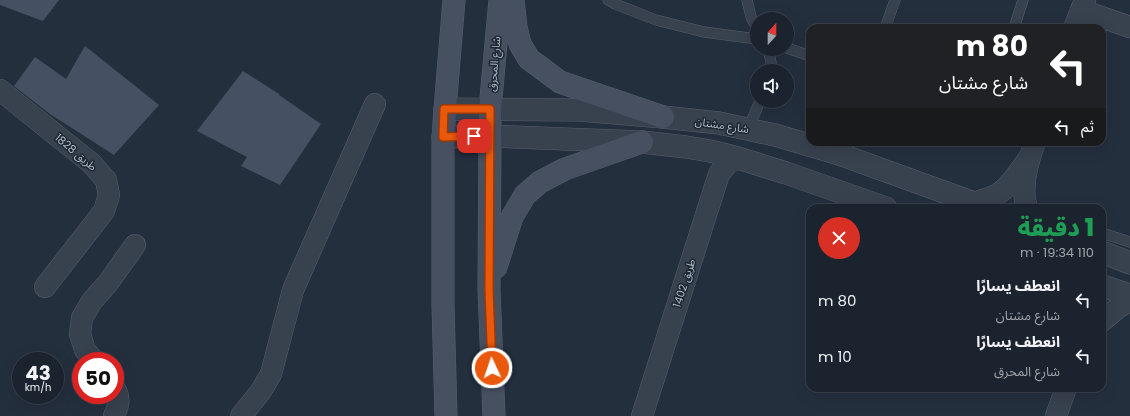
<!DOCTYPE html>
<html lang="ar">
<meta charset="utf-8">
<style>
body{margin:0;font-family:Poppins,"Noto Sans Arabic",sans-serif;background:#282f3a;color:#f1f3f6;direction:rtl;height:100vh;display:flex;flex-direction:column;font-size:15px;white-space:nowrap}
*{box-sizing:border-box;margin:0}
p{font-size:13px;color:#a0a4aa}
.icon{flex:none;width:22px;height:22px;fill:none;stroke:currentColor;stroke-width:2;stroke-linecap:round;stroke-linejoin:round}
.map{position:relative;flex:1;overflow:hidden;direction:ltr}
.side{position:absolute;left:806px;top:204px;width:300px;height:188px;display:flex;flex-direction:column;background:#1b232e;border-radius:12px;box-shadow:0 4px 16px #0002,0 0 0 1px #39404a;direction:rtl}
.side>*{flex:none}
.top-card{position:absolute;left:806px;top:24px;width:300px;height:122px;border-radius:12px;box-shadow:0 4px 16px #0002,0 0 0 1px #39404a;direction:rtl;background:#202124;color:#fff;overflow:hidden}
.needle{width:26px;rotate:21deg}
.controls{position:absolute;left:750px;top:12px;display:grid;gap:8px}
.controls a{display:grid;place-items:center;width:44px;height:44px;border-radius:50%;background:#1b232e;box-shadow:0 4px 16px #0002,0 0 0 1px #39404a;font-size:20px}
.speed{position:absolute;left:12px;top:352px;display:flex;gap:8px;font-size:20px;font-weight:700;text-align:center}
.speed>*{display:grid;place-content:center;width:52px;height:52px;border-radius:50%;background:#1b232e;box-shadow:0 4px 16px #0002,0 0 0 1px #39404a;line-height:1}
.speed small{font-size:10px;font-weight:400}
.speed .limit{border:6px solid #d22;background:#fff;color:#111}
.pin{position:absolute;display:grid;place-items:center;width:34px;height:34px;color:#fff;margin:-17px;border-radius:8px;box-shadow:0 2px 6px #0006}
.me{position:absolute;width:44px;margin:-22px;rotate:357deg;stroke-linejoin:round;filter:drop-shadow(0 0 3px #0008)}
.turn{display:flex;align-items:center;gap:14px;height:84px;padding:0 12px;font-size:18px}
.turn .icon{width:52px;height:52px;stroke-width:2.5}
.turn b{display:block;font-size:28px;line-height:34px}
.then{display:flex;align-items:center;height:38px;padding:0 12px;background:#0003;gap:8px;font-size:15px}
.round{display:grid;place-items:center;flex:none;width:42px;height:42px;border-radius:21px;background:#282f3a}
.summary{display:flex;align-items:center;justify-content:space-between;height:68px;padding:0 12px}
h1{font-size:24px;font-weight:800;line-height:30px;color:#1e9e55}
ul{padding:0;list-style:none}
li{display:flex;align-items:center;gap:12px;height:56px;padding:0 12px}
li div{flex:1}
li b{display:block;font-size:15px}
li em{font-style:normal}
.map>svg:first-child{display:block}
.building{fill:#455162}
.lines{fill:none;stroke-linecap:round;stroke-linejoin:round}
.service-casing{stroke:#565f6c;stroke-width:11}
.minor-casing{stroke:#565f6c;stroke-width:22}
.tertiary-casing{stroke:#565f6c;stroke-width:23}
.secondary-casing{stroke:#565f6c;stroke-width:23}
.service{stroke:#38414e;stroke-width:10}
.minor{stroke:#38414e;stroke-width:21}
.tertiary{stroke:#38414e;stroke-width:22}
.secondary{stroke:#465061;stroke-width:22}
.route-casing{stroke:#983908;stroke-width:10}
.route{stroke:#ea580c;stroke-width:7}
.labels{text-anchor:middle;stroke-width:3;stroke-linejoin:round;paint-order:stroke}
.street-label{font-size:11px;fill:#b4bcc9;stroke:#1d2633}
</style>
<div class="map">
<svg width="1130" height="416" viewBox="0 0 1130 416">
<rect width="100%" height="100%" fill="#242f3e"/>
<!-- building -->
<g class="building">
<polygon points="0,0 59,0 43,21 0,5"/>
<polygon points="85,46 159,105 114,155 50,114 14,86 35,57 66,79"/>
<polygon points="243,71 279,94 279,95 321,124 280,185 241,166 247,157 197,131"/>
</g>
<g class="lines">
<!-- service casing -->
<g class="service-casing">
<g id="service">
<polyline points="608,0 615,4 656,20 704,32 757,39"/>
<polyline points="747,0 751,17 757,29"/>
<polyline points="885,28 895,0"/>
<polyline points="1014,28 1023,0"/>
<polyline points="787,48 810,56"/>
<polyline points="768,49 771,62 771,71"/>
<polyline points="748,129 760,101"/>
<polyline points="1102,233 1130,242"/>
</g>
</g>
<!-- minor casing -->
<g class="minor-casing">
<g id="minor">
<polyline points="1081,10 1130,27"/>
<polyline points="1074,28 1085,0"/>
<polyline points="0,90 91,163 106,180 109,195 104,211 45,287"/>
<path d="M 974,203 C 982,200 990,198 998,194 C 1011,186 1020,170 1029,158"/>
<path d="M 1027,208 C 1020,188 1028,161 1035,142"/>
<polyline points="1102,321 1119,307 1130,301"/>
<polyline points="94,361 85,350 80,334 82,318 92,301 108,283 135,245"/>
<path d="M 114,416 C 118,407 121,399 115,389"/>
<polyline points="241,416 261,391 271,374 293,290 375,104"/>
<polyline points="642,416 719,174 728,163 738,158"/>
<polyline points="1056,416 1066,388"/>
</g>
</g>
<!-- tertiary casing -->
<g class="tertiary-casing">
<g id="tertiary">
<polyline points="445,109 579,110 663,117 719,123 775,135 839,154 988,208"/>
<polyline points="443,137 490,136 642,142 686,147 710,151 738,158 786,173 886,208"/>
<polyline points="1102,252 1130,263"/>
<polyline points="1102,286 1130,295"/>
</g>
</g>
<!-- secondary casing -->
<g class="secondary-casing">
<g id="secondary">
<polyline points="513,0 516,27 520,44 529,59 560,82 663,117"/>
<polyline points="496,267 512,217 525,195 540,182 565,169 642,142"/>
<polyline points="446,416 443,305 443,137 445,109 454,0"/>
<polyline points="494,416 489,289 490,136 490,109 500,0"/>
</g>
</g>
<!-- service -->
<use href="#service" class="service"/>
<!-- minor -->
<use href="#minor" class="minor"/>
<!-- tertiary -->
<use href="#tertiary" class="tertiary"/>
<!-- secondary -->
<use href="#secondary" class="secondary"/>
</g>
<g class="lines">
<!-- route casing -->
<g class="route-casing">
<polyline id="route" points="474,136 443,137 444,109 490,109 489,289 492,368"/>
</g>
<!-- route -->
<use href="#route" class="route"/>
</g>
<g class="labels">
<!-- street labels -->
<g class="street-label">
<text transform="translate(494 64) rotate(-85)" y="4">شارع المحرق</text>
<text transform="translate(722 125) rotate(9)" y="4">شارع مشتان</text>
<text transform="translate(76 152) rotate(40)" y="4">طريق 1828</text>
<text transform="translate(684 283) rotate(-72)" y="4">طريق 1402</text>
</g>
</g>
</svg>
<div class="controls">
<a><svg class="needle" viewBox="-14 -14 28 28"><path d="M0-13l5 13h-10z" fill="#e53935"/><path d="M0 13l5-13h-10z" fill="#a0a4aa"/></svg></a>
<a><svg class="icon" aria-label="sound" viewBox="0 0 24 24"><path d="M4 9h4l5-4v14l-5-4H4zM17 9q2 3 0 6"/></svg></a>
</div>
<div class="speed"><div>43<small>km/h</small></div><div class="limit">50</div></div>
<div class="pin" style="left:474px;top:136px;background:#d93025"><svg class="icon" aria-label="arrive" viewBox="0 0 24 24"><path d="M6 21V4h12l-3 4 3 4H6"/></svg></div>
<svg class="me" style="left:492px;top:368px" viewBox="-20 -20 40 40"><circle r="17" fill="#ea580c" stroke="#fff" stroke-width="3"/><path d="M0-11L8 9 0 5-8 9z" fill="#fff"/></svg>
<div class="top-card">
<div class="turn"><svg class="icon" aria-label="left" viewBox="0 0 24 24"><path d="M17 20v-9H6M10 6l-5 5 5 5"/></svg><div><b>80 m</b>شارع مشتان</div></div>
<div class="then">ثم<svg class="icon" aria-label="left" viewBox="0 0 24 24"><path d="M17 20v-9H6M10 6l-5 5 5 5"/></svg></div>
</div>
<section class="side">
<div class="summary"><div><h1>1 دقيقة</h1><p>110 m · 19:34</p></div><a class="round" style="background:#d93025;color:#fff"><svg class="icon" aria-label="close" viewBox="0 0 24 24"><path d="M6 6l12 12M18 6L6 18"/></svg></a></div>
<ul>
<li><svg class="icon" aria-label="left" viewBox="0 0 24 24"><path d="M17 20v-9H6M10 6l-5 5 5 5"/></svg><div><b>انعطف يسارًا</b><p>شارع مشتان</p></div><em>80 m</em></li>
<li><svg class="icon" aria-label="left" viewBox="0 0 24 24"><path d="M17 20v-9H6M10 6l-5 5 5 5"/></svg><div><b>انعطف يسارًا</b><p>شارع المحرق</p></div><em>10 m</em></li>
</ul>
</section>
</div>
